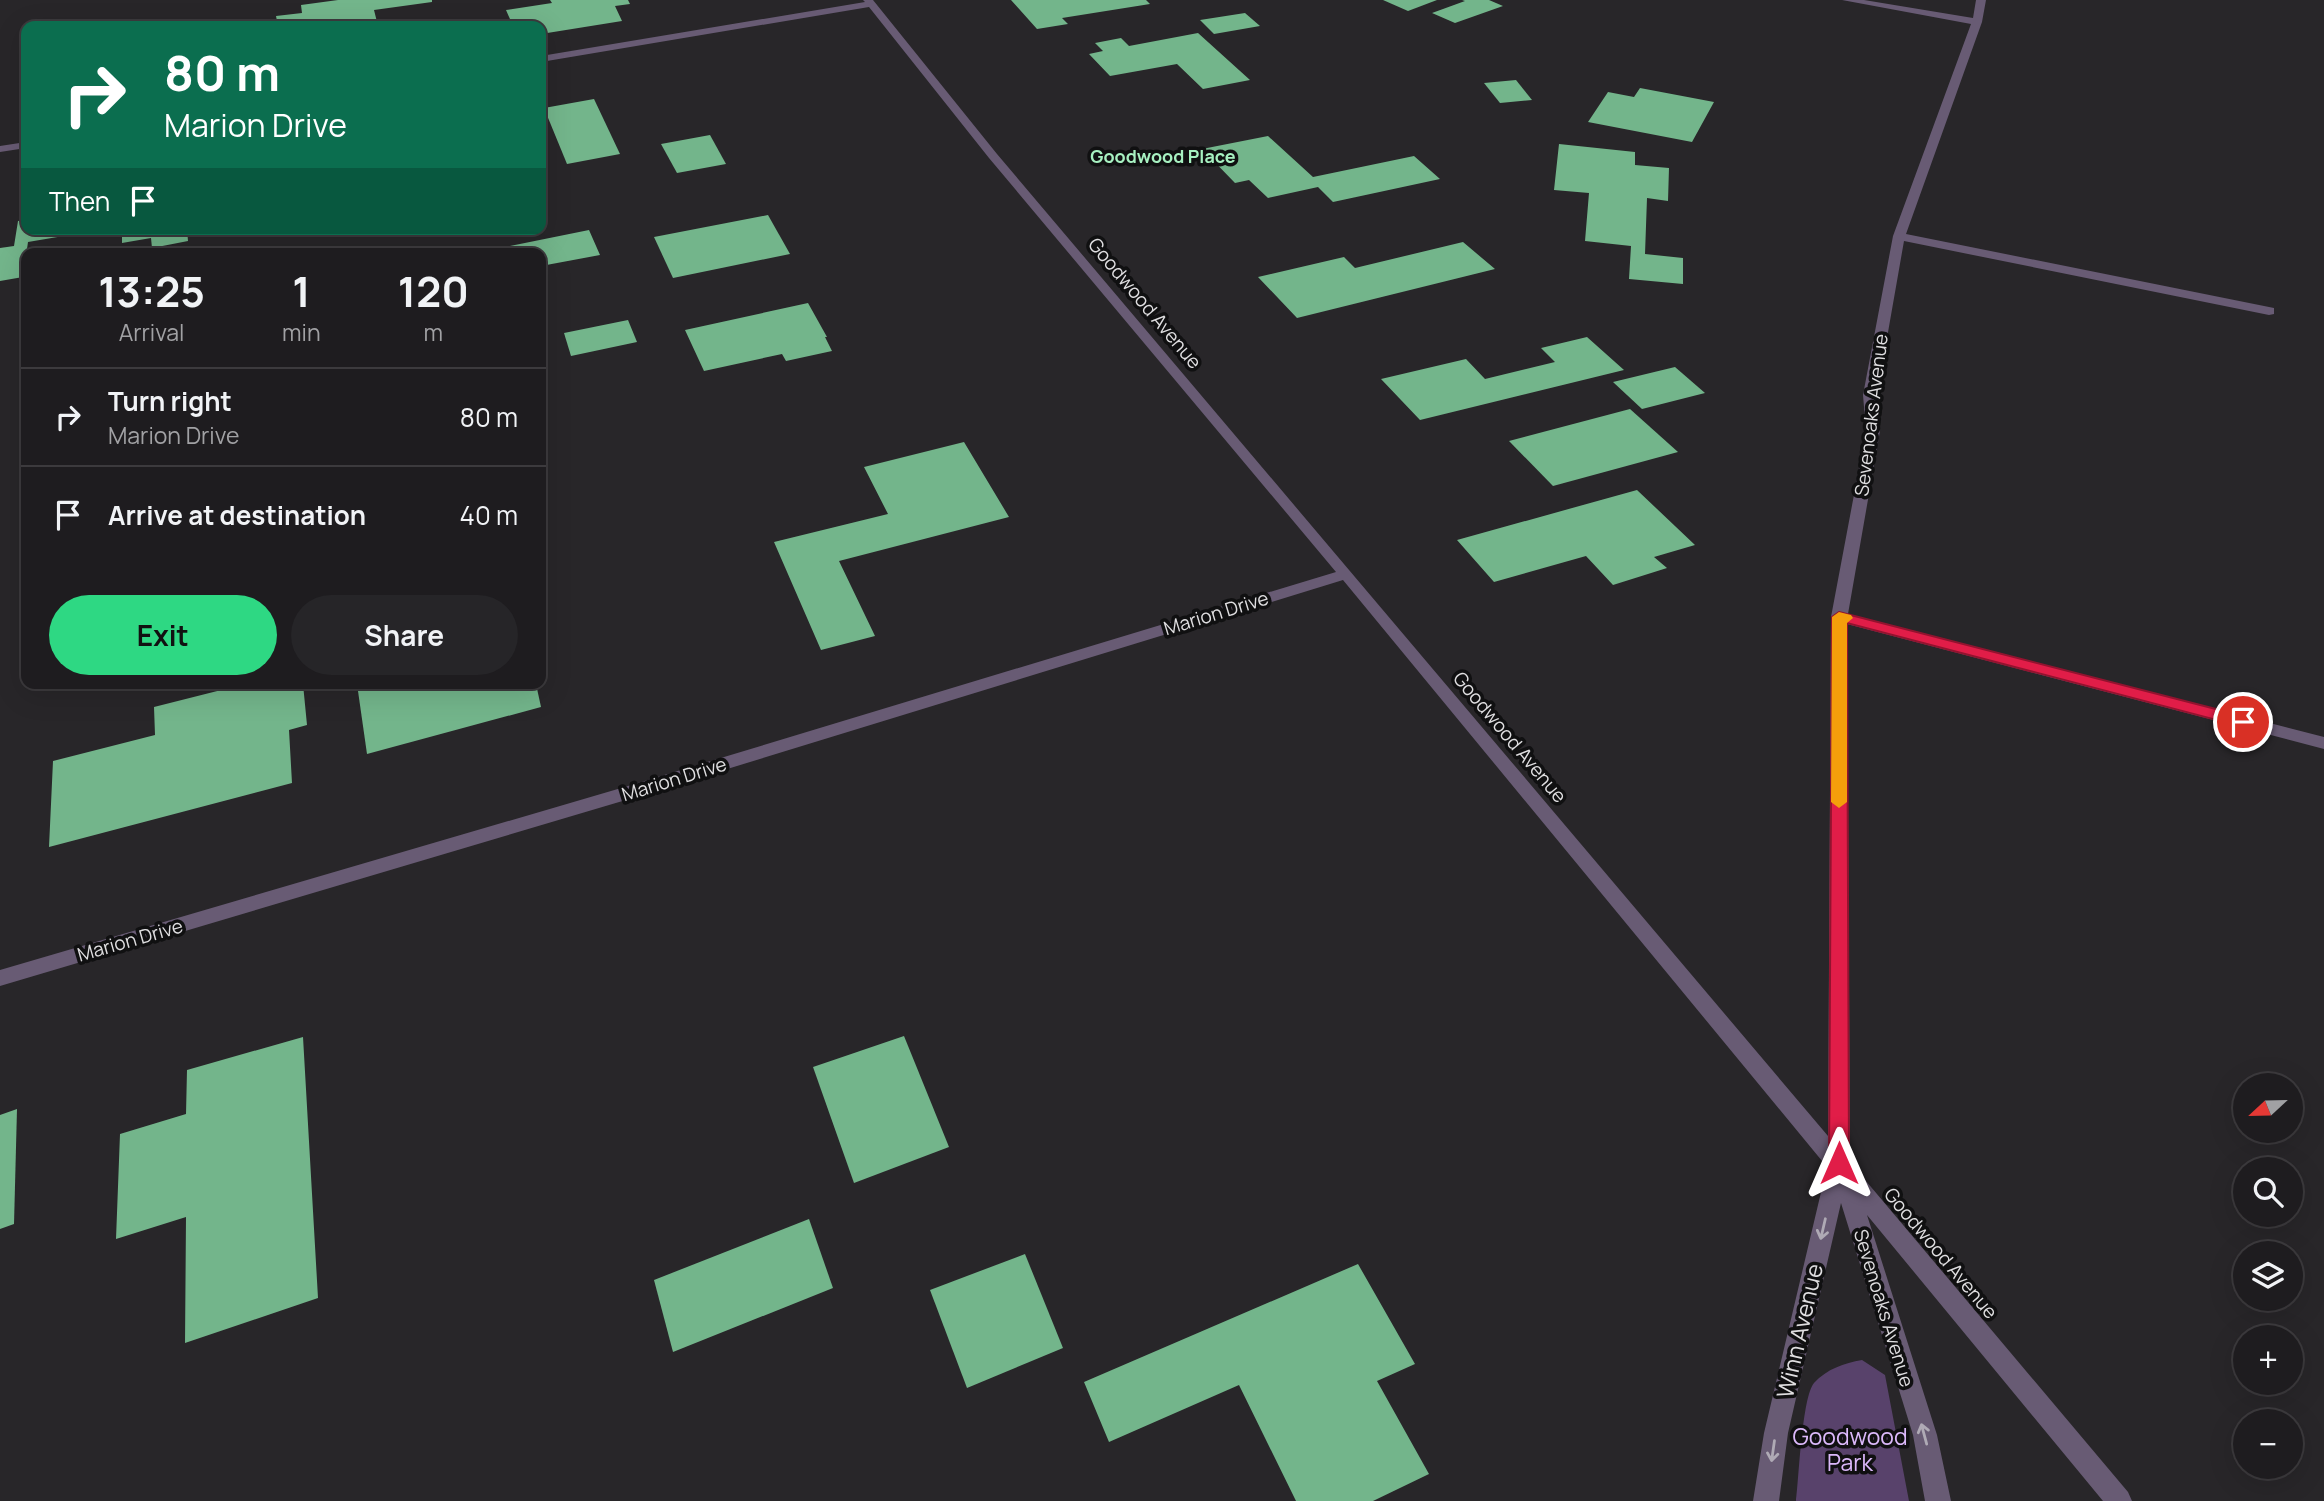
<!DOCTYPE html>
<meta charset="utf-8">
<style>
body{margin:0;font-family:Manrope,sans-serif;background:#262528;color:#f1f3f6;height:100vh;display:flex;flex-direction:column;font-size:26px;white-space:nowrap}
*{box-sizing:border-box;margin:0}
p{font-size:23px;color:#a1a1a4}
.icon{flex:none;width:38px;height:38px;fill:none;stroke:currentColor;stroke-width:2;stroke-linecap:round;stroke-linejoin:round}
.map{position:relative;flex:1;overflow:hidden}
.side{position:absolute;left:21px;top:248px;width:525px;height:441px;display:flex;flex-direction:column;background:#1e1c1f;border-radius:14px;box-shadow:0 7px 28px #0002,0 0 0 2px #3c3a3d}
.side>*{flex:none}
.hud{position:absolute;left:21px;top:21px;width:525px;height:214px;border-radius:14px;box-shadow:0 7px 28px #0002,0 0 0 2px #3c3a3d;background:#0b6e4f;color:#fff;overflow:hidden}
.needle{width:46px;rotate:248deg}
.buttons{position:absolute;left:2233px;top:1073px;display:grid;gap:14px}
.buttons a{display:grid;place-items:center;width:70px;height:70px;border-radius:50%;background:#1e1c1f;box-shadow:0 7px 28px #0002,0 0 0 2px #3c3a3d;font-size:35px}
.pin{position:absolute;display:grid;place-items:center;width:60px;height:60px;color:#fff;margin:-30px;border:4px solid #fff;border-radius:50%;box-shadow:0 2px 7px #0007}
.me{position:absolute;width:77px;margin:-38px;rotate:0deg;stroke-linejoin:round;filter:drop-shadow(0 0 5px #0008)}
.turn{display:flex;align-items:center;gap:24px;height:147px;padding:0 28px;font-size:32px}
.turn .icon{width:91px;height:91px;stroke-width:2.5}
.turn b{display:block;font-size:49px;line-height:60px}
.then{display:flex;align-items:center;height:66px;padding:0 28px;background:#0003;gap:14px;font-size:26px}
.eta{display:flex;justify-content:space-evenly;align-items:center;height:119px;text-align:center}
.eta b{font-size:42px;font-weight:700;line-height:49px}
.cta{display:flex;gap:14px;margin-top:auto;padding:14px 28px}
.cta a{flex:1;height:80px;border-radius:42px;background:#2ed883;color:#111;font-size:28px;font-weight:700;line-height:80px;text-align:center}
.cta a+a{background:#262528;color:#f1f3f6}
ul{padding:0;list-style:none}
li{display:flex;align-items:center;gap:21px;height:98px;padding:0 28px;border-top:2px solid #3c3a3d}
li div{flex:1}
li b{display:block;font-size:26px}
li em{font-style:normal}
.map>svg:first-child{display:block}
.green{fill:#58426b}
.building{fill:#73b58b}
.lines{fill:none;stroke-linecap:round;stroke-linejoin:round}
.minor{fill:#685b74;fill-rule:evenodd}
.oneway{stroke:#afaab5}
.route{fill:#e11d48;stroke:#92132f;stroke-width:2}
.slow{fill:#f59e0b}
.labels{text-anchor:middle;stroke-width:7;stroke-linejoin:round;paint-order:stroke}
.far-neighbourhood-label{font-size:18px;font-weight:bold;fill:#a7f1c1;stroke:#101011}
.street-label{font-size:19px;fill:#dfdee0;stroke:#101011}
.near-street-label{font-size:23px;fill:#dfdee0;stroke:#101011}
.near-park-label{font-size:23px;fill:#dbb8fa;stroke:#101011}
</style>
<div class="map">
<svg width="2324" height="1501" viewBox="0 0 2324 1501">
<rect width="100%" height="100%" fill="#282629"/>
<!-- green -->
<path class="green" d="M 1862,1360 L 1885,1375 L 1909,1501 L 1796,1501 C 1799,1479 1802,1397 1814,1383 C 1827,1369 1844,1363 1862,1360 Z"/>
<!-- building -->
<g class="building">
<polygon points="338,0 432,0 432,2 374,10 378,26 278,26 276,16 302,13 301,5"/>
<polygon points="550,0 628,0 630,4 615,6 622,21 541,34 541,26 513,26 506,10 552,3"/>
<polygon points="1011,0 1146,0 1150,4 1062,18 1068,24 1037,29"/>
<polygon points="1383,0 1437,0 1408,11"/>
<polygon points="1462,0 1489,0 1503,6 1455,23 1432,13 1465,1"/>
<polygon points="1245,13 1260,26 1214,34 1200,20"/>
<polygon points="1198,33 1250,80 1203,89 1177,64 1110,76 1089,54 1103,51 1095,43 1121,38 1129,46"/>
<polygon points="1516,80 1532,100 1500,103 1484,83"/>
<polygon points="1640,88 1714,102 1692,142 1588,122 1608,92 1634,97"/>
<polygon points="594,99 620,154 567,164 544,108"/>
<polygon points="710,135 726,164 677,173 661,144"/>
<polygon points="1268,136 1313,177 1414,156 1440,179 1333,202 1318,187 1268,198 1249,180 1235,183 1202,149"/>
<polygon points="1559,144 1635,152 1635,165 1669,168 1668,201 1647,198 1645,254 1683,258 1683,284 1629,279 1631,246 1585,241 1589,193 1554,190"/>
<polygon points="768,215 790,254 673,278 654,237"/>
<polygon points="26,220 26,229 93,231 28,242 23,277 0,281 0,248 14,246 18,221"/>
<polygon points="122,229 187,229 188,241 152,248 151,238 122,243"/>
<polygon points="589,230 600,255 541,266 541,254 513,254 510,246"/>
<polygon points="1463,242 1495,269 1297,318 1258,277 1344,257 1355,268"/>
<polygon points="808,303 827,337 825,337 832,351 786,361 782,354 704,371 685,330"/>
<polygon points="628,320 637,342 571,356 564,333"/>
<polygon points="1587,337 1624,370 1420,420 1381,379 1466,359 1485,379 1555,362 1541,348"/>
<polygon points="1675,367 1705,393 1642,409 1613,382"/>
<polygon points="1630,409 1678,452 1553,486 1509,441"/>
<polygon points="964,442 1009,517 839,561 875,636 821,650 774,542 888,514 864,467"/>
<polygon points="1637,490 1695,545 1654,557 1667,568 1613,585 1586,556 1494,582 1457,540"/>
<polygon points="245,684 303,684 307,725 289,730 292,783 49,847 53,761 155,735 154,707"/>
<polygon points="357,684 536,684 541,707 367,754"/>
<polygon points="904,1036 949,1147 854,1183 813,1067"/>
<polygon points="303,1037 318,1298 185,1343 186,1217 116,1239 120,1134 186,1114 187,1070"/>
<polygon points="17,1109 14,1224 0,1229 0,1115"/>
<polygon points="809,1219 833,1288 673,1352 654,1280"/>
<polygon points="1025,1254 1063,1348 967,1388 930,1290"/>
<polygon points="1358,1264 1415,1364 1377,1381 1429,1474 1373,1501 1296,1501 1239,1385 1109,1442 1084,1382"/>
</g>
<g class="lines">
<!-- minor -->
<g class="minor">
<polygon points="863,0 873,0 997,154 1828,1136 1831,617 1866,431 1863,395 1893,236 1971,24 1842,0 1864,0 1973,18 1976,0 1986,0 1982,22 1906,234 2274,308 2274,314 2269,315 1904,241 1877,395 1880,431 1848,614 2324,737 2324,749 1847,624 1850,1162 2128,1492 2132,1501 2103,1501 1867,1215 1937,1435 1951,1501 1925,1501 1913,1435 1841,1203 1788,1433 1779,1501 1753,1501 1764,1433 1827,1167 1343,580 636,797 0,986 0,970 628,786 1336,572 989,158 869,7 541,62 541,56 865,2"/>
<polygon points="26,142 26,148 0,152 0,146"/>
</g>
</g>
<!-- one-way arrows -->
<defs><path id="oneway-shaft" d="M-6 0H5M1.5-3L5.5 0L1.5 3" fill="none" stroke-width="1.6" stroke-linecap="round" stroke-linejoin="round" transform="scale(1.75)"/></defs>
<g class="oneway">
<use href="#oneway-shaft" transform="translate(1823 1229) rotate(103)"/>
<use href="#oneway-shaft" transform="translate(1924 1434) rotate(-105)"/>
<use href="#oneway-shaft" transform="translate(1773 1451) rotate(98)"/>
</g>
<!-- route -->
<polygon class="route" points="1839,612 2243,716 2251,722 2243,727 1847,623 1849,1163 1846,1169 1839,1172 1832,1169 1829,1163 1832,617"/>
<!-- slow -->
<polygon class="slow" points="1839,612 1851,615 1853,618 1847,623 1847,802 1839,808 1831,802 1832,617"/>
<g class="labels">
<!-- far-neighbourhood labels -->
<g class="far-neighbourhood-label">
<text x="1163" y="163">Goodwood Place</text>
</g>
<!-- street labels -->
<g class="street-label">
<text transform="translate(1145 303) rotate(50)" y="7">Goodwood Avenue</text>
<text transform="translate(1871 415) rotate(-83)" y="7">Sevenoaks Avenue</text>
<text transform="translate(1216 613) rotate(-17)" y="7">Marion Drive</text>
<text transform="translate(1510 737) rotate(50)" y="7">Goodwood Avenue</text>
<text transform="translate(674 779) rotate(-17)" y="7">Marion Drive</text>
<text transform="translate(130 940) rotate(-16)" y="7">Marion Drive</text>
<text transform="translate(1941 1253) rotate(50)" y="7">Goodwood Avenue</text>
<text transform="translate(1884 1308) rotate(73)" y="7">Sevenoaks Avenue</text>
</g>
<!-- near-street labels -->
<g class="near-street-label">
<text transform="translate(1800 1331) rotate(-77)" y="8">Winn Avenue</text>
</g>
<!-- near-park labels -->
<g class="near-park-label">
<text x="1850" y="1445">Goodwood<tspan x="1850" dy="26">Park</tspan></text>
</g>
</g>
</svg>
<div class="buttons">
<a><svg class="needle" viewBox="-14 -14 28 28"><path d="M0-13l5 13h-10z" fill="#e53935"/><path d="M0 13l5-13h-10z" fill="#a1a1a4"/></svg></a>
<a><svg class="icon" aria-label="search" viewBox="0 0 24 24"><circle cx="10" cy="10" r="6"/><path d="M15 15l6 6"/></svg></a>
<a><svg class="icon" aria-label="layers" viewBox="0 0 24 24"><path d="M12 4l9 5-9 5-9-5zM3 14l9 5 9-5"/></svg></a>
<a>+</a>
<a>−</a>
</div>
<div class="pin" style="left:2243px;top:722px;background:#d93025"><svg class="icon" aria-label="arrive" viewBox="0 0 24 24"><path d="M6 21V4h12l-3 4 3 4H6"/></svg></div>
<svg class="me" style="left:1839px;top:1163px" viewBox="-20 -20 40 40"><path d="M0-17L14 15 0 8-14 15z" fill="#e11d48" stroke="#fff" stroke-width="4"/></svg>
<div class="hud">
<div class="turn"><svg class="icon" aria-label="right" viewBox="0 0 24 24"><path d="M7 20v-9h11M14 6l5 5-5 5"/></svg><div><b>80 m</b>Marion Drive</div></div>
<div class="then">Then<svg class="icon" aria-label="arrive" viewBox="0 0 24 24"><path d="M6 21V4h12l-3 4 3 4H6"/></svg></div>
</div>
<section class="side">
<div class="eta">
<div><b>13:25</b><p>Arrival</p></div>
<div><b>1</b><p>min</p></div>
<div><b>120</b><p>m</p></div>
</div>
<ul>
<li><svg class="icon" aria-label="right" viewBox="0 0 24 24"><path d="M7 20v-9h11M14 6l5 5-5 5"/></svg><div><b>Turn right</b><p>Marion Drive</p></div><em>80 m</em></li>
<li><svg class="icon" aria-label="arrive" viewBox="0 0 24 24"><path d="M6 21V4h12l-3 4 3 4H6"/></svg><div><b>Arrive at destination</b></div><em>40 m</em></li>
</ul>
<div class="cta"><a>Exit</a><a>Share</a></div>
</section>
</div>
